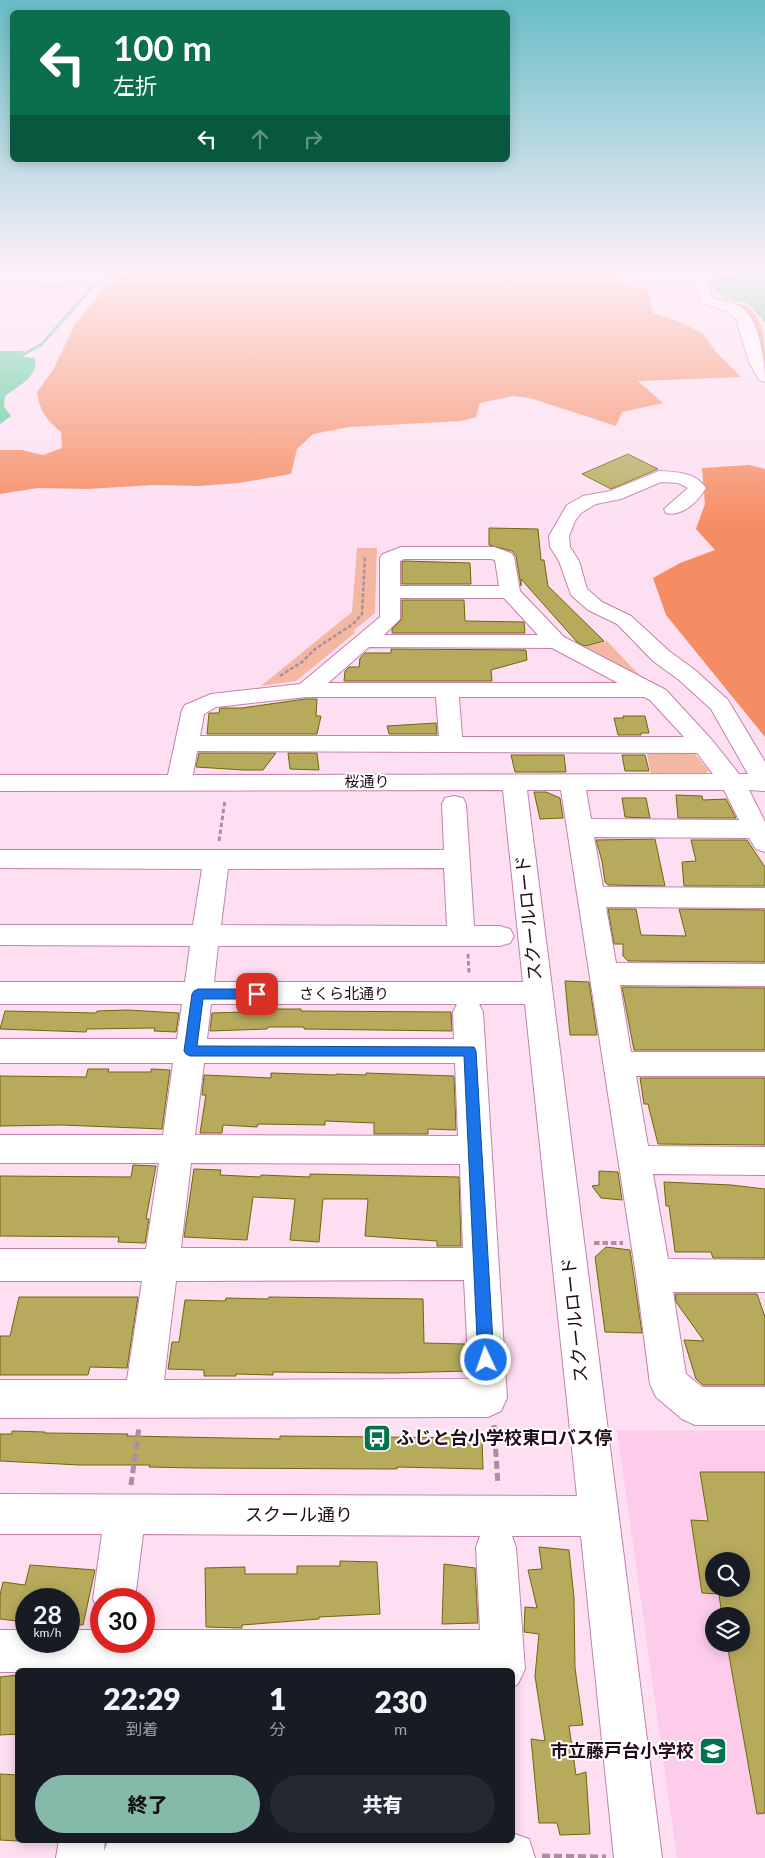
<!DOCTYPE html>
<html lang="ja">
<meta charset="utf-8">
<style>
body{margin:0;font-family:Lato,"Noto Sans JP",sans-serif;background:#242831;color:#f1f3f6;height:100vh;display:flex;flex-direction:column;font-size:19px;white-space:nowrap}
*{box-sizing:border-box;margin:0}
p{font-size:16px;color:#9ea1a6}
.icon{flex:none;width:28px;height:28px;fill:none;stroke:currentColor;stroke-width:2;stroke-linecap:round;stroke-linejoin:round}
.map{position:relative;flex:1;overflow:hidden}
.sheet{position:absolute;left:15px;top:1668px;width:500px;height:175px;display:flex;flex-direction:column;background:#171b24;border-radius:8px;box-shadow:0 2px 12px #0003}
.sheet>*{flex:none}
.guide{position:absolute;left:10px;top:10px;width:500px;height:152px;border-radius:8px;box-shadow:0 2px 12px #0003;background:#0b6e4f;color:#fff;overflow:hidden}
.buttons{position:absolute;left:705px;top:1552px;display:grid;gap:10px}
.buttons a{display:grid;place-items:center;width:45px;height:45px;border-radius:50%;background:#171b24;box-shadow:0 2px 12px #0003;font-size:25px}
.speed{position:absolute;left:15px;top:1588px;display:flex;gap:10px;font-size:25px;font-weight:700;text-align:center}
.speed>*{display:grid;place-content:center;width:65px;height:65px;border-radius:50%;background:#171b24;box-shadow:0 2px 12px #0003;line-height:1}
.speed small{font-size:12px;font-weight:400}
.speed .limit{border:8px solid #d22;background:#fff;color:#111}
.pin{position:absolute;display:grid;place-items:center;width:42px;height:42px;color:#fff;margin:-21px;border-radius:10px;box-shadow:0 2px 8px #0006}
.me{position:absolute;width:55px;margin:-28px;rotate:357deg;stroke-linejoin:round;filter:drop-shadow(0 0 4px #0008)}
.turn{display:flex;align-items:center;gap:18px;height:105px;padding:0 20px;font-size:22px}
.turn .icon{width:65px;height:65px;stroke-width:2.5}
.turn b{display:block;font-size:35px;line-height:42px}
.lanes{display:flex;align-items:center;height:48px;padding:0 20px;background:#0003;justify-content:center;gap:25px;direction:ltr}
.lanes .off{opacity:.35}
.eta{display:flex;justify-content:space-evenly;align-items:center;height:85px;text-align:center}
.eta b{font-size:30px;font-weight:800;line-height:35px}
.cta{display:flex;gap:10px;margin-top:auto;padding:10px 20px}
.cta a{flex:1;height:58px;border-radius:30px;background:#85b9aa;color:#111;font-size:20px;font-weight:800;line-height:58px;text-align:center}
.cta a+a{background:#242831;color:#f1f3f6}
.map>svg:first-child{display:block}
.built{fill:#fdccea;fill-rule:evenodd}
.green{fill:#f4b8a2}
.forest{fill:#f68c63}
.water{fill:#49cb93}
.lines{fill:none;stroke-linecap:round;stroke-linejoin:round}
.stream{stroke:#49cb93;stroke-width:3}
.building{fill:#b6ab5c;stroke:#71660a;fill-rule:evenodd}
.minor-casing{stroke:#c580ac;stroke-width:2}
.path-far3{stroke:#ab8fa1;stroke-width:2.5;stroke-dasharray:4 2;stroke-linecap:butt}
.path-far2{stroke:#ab8fa1;stroke-width:3;stroke-dasharray:4.5 2.5;stroke-linecap:butt}
.path-far1{stroke:#ab8fa1;stroke-width:4;stroke-dasharray:5.5 3;stroke-linecap:butt}
.path{stroke:#ab8fa1;stroke-width:5;stroke-dasharray:8 4;stroke-linecap:butt}
.minor{fill:#fff;fill-rule:evenodd}
.route{fill:#1a73e8;stroke:#114b97}
.labels{text-anchor:middle;stroke-width:4;stroke-linejoin:round;paint-order:stroke}
.street-label{font-size:15px;fill:#240b1c;stroke:#fff}
.near-street-label{font-size:18px;fill:#240b1c;stroke:#fff}
.near-poi-label{font-size:18px;font-weight:bold;fill:#240b1c;stroke:#fff;text-anchor:start}
</style>
<div class="map">
<svg width="765" height="1858" viewBox="0 0 765 1858">
<rect width="100%" height="100%" fill="#fddff1"/>
<!-- built -->
<path class="built" d="M 617,1430 L 765,1431 L 765,1858 L 677,1858 ZM 714,1561 L 741,1561 L 741,1589 L 714,1589 ZM 714,1616 L 741,1616 L 741,1644 L 714,1644 Z"/>
<!-- green -->
<g class="green">
<polygon points="357,548 377,548 375,613 353,631 356,632 296,681 261,686 352,612"/>
<polygon points="607,641 639,675 635,677 579,648"/>
<polygon points="646,750 687,750 694,753 709,771 704,774 651,774"/>
</g>
<!-- forest -->
<g class="forest">
<path d="M 134,269 L 615,269 L 614,280 L 648,291 L 653,313 L 678,321 L 703,334 L 716,352 L 741,377 L 638,381 L 663,403 L 622,412 L 616,426 L 530,398 L 513,396 L 480,403 L 476,417 L 461,421 L 349,427 L 313,434 L 297,449 L 291,474 L 239,483 L 199,486 L 153,485 L 88,489 L 38,488 L 0,494 L 0,450 L 22,450 L 43,455 L 62,448 L 61,432 C 47,421 39,410 37,392 L 53,370 L 75,324 L 106,286 Z"/>
<path d="M 731,302 C 765,305 765,340 765,368 L 759,347 L 727,305 Z"/>
<polygon points="749,465 765,469 765,737 666,615 653,578 680,563 715,550 696,529 705,504 702,468"/>
</g>
<!-- water -->
<g class="water">
<polygon points="742,269 765,269 765,322 747,303 727,299 718,293 709,282"/>
<path d="M 0,351 L 23,351 L 24,357 L 35,358 C 39,377 18,386 5,396 L 4,407 L 11,416 L 0,424 Z"/>
</g>
<g class="lines">
<!-- stream -->
<polyline class="stream" points="17,358 42,344 92,287 120,269"/>
</g>
<!-- building -->
<g class="building">
<polygon points="628,454 658,469 611,489 582,474"/>
<polygon points="489,528 538,529 541,560 544,560 548,586 604,641 585,646 577,642 521,579 521,586 516,556 512,551 489,545"/>
<polygon points="404,561 470,563 471,584 402,584 402,562"/>
<polygon points="402,600 464,600 465,621 524,622 525,633 392,633 392,629 402,619"/>
<polygon points="391,649 526,650 527,660 491,670 492,681 344,681 345,671 349,667 359,667 360,658 365,653 391,653"/>
<polygon points="305,699 317,699 316,716 321,716 317,734 207,734 209,713 219,713 220,708 242,708"/>
<polygon points="623,716 645,716 649,733 641,733 641,735 618,735 614,718 624,718"/>
<polygon points="436,723 437,734 389,734 387,726"/>
<polygon points="199,753 276,753 263,770 244,770 196,767"/>
<polygon points="288,753 317,753 319,770 290,769"/>
<polygon points="511,755 564,755 566,772 515,772"/>
<polygon points="622,755 645,755 649,771 625,771"/>
<polygon points="534,792 546,792 560,798 563,818 540,819"/>
<polygon points="676,795 702,796 703,800 726,799 736,818 678,818"/>
<polygon points="622,798 646,798 650,818 625,817"/>
<polygon points="655,839 665,886 608,885 605,882 602,861 596,840"/>
<polygon points="691,840 747,840 765,867 765,886 684,886 682,862 696,861"/>
<polygon points="608,909 636,909 641,935 686,936 679,909 765,910 765,962 628,961 623,956 623,944 614,944"/>
<polygon points="565,981 589,982 597,1035 570,1035"/>
<polygon points="622,987 765,988 765,1050 634,1050"/>
<polygon points="276,1009 301,1009 301,1011 451,1012 452,1031 304,1029 304,1027 268,1027 267,1029 210,1031 212,1013 275,1011"/>
<polygon points="127,1010 179,1013 176,1032 154,1031 155,1028 87,1029 86,1032 0,1029 5,1011 96,1013 97,1011"/>
<polygon points="88,1069 109,1069 108,1072 151,1072 151,1069 170,1070 162,1129 62,1125 0,1126 0,1076 86,1077"/>
<polygon points="271,1073 336,1075 336,1074 366,1075 366,1073 454,1076 456,1130 428,1129 428,1134 374,1134 374,1123 325,1121 325,1125 258,1124 257,1127 223,1125 222,1133 200,1133 206,1095 202,1095 204,1075 271,1078"/>
<polygon points="640,1078 765,1078 765,1145 658,1144 648,1104 644,1104"/>
<polygon points="133,1165 156,1166 146,1219 149,1219 145,1243 118,1242 119,1237 0,1236 0,1176 131,1177"/>
<polygon points="194,1169 221,1170 220,1175 260,1177 261,1175 310,1177 310,1174 459,1177 461,1246 437,1246 437,1241 365,1236 368,1199 323,1199 319,1242 290,1240 295,1199 253,1197 247,1240 184,1237"/>
<polygon points="599,1171 618,1172 622,1200 601,1198 592,1186 599,1185"/>
<polygon points="664,1182 731,1185 765,1189 765,1258 713,1258 711,1252 675,1252 669,1206 666,1206"/>
<polygon points="606,1247 630,1250 642,1333 605,1332 595,1257"/>
<polygon points="675,1294 757,1294 765,1317 765,1385 703,1385 696,1379 684,1340 704,1341 676,1302"/>
<polygon points="19,1297 138,1297 127,1368 90,1367 88,1375 0,1375 0,1336 10,1336"/>
<polygon points="269,1297 423,1299 424,1343 465,1344 467,1371 395,1373 273,1372 273,1375 236,1374 236,1376 204,1376 204,1370 168,1369 172,1342 179,1342 185,1300 225,1301 226,1298 268,1299"/>
<polygon points="12,1431 45,1432 45,1433 128,1434 127,1436 280,1439 280,1436 482,1438 483,1469 397,1467 397,1469 194,1468 149,1467 150,1465 80,1465 0,1461 0,1434 12,1434"/>
<path d="M 700,1472 L 765,1472 L 765,1813 L 757,1814 L 727,1644 L 741,1644 L 741,1616 L 722,1616 L 719,1594 L 702,1593 L 691,1520 L 708,1521 ZM 714,1561 L 741,1561 L 741,1589 L 714,1589 Z"/>
<polygon points="539,1547 569,1550 574,1598 575,1668 583,1725 569,1726 576,1775 586,1772 590,1834 560,1835 557,1823 539,1823 531,1739 545,1741 535,1676 539,1634 524,1632 525,1607 537,1608 528,1570 542,1569"/>
<polygon points="340,1561 377,1562 380,1614 319,1617 319,1619 242,1625 242,1628 206,1627 205,1568 245,1567 245,1574 297,1574 297,1566 340,1566"/>
<polygon points="444,1564 475,1568 478,1623 442,1624"/>
<polygon points="30,1565 95,1570 83,1625 69,1624 69,1599 26,1599 26,1622 0,1619 0,1595 3,1582 25,1585"/>
<polygon points="18,1675 18,1734 0,1735 0,1677"/>
<polygon points="0,1774 18,1775 18,1841 0,1840"/>
</g>
<g class="lines">
<!-- minor casing -->
<g class="minor-casing">
<g id="minor">
<polygon points="17,269 31,269 28,276 60,279 81,269 99,269 98,272 62,287 14,282 12,279"/>
<path d="M 687,269 L 701,269 L 706,277 L 712,298 C 722,301 734,302 742,308 C 760,322 765,361 765,382 L 759,380 L 749,362 L 736,319 L 726,311 L 701,303 Z"/>
<path d="M 659,471 C 677,472 695,472 706,488 C 698,501 683,517 666,513 L 664,509 L 688,488 L 678,483 L 661,482 L 621,499 L 596,504 L 581,513 L 575,521 L 569,536 L 570,547 L 579,561 L 587,589 L 602,602 L 631,616 L 669,651 L 695,670 L 728,700 L 765,762 L 765,791 L 749,790 L 765,822 L 765,852 L 756,849 L 749,838 L 594,837 L 603,887 L 765,888 L 765,908 L 606,907 L 616,963 L 765,964 L 765,986 L 620,985 L 631,1052 L 765,1052 L 765,1076 L 636,1076 L 648,1146 L 765,1147 L 765,1175 L 653,1174 L 668,1259 L 765,1260 L 765,1292 L 673,1292 L 686,1374 L 702,1387 L 765,1387 L 765,1425 L 695,1425 L 682,1419 L 656,1397 L 650,1384 L 636,1275 L 561,790 L 527,790 L 662,1858 L 614,1858 L 581,1536 L 512,1536 L 516,1547 L 525,1669 L 518,1684 L 512,1687 L 512,1670 L 18,1670 L 18,1672 L 0,1672 L 0,1630 L 26,1630 L 26,1641 L 69,1641 L 69,1630 L 101,1630 L 101,1641 L 144,1641 L 144,1630 L 480,1630 L 476,1547 L 480,1536 L 143,1534 L 135,1599 L 101,1599 L 101,1615 L 93,1599 L 102,1534 L 0,1534 L 0,1494 L 577,1496 L 525,1004 L 479,1004 L 483,1012 L 507,1398 L 501,1411 L 488,1417 L 0,1418 L 0,1380 L 127,1380 L 142,1281 L 0,1281 L 0,1249 L 146,1249 L 159,1163 L 0,1163 L 0,1135 L 163,1135 L 173,1063 L 0,1063 L 0,1039 L 177,1039 L 182,1004 L 0,1004 L 0,982 L 185,982 L 190,946 L 0,945 L 0,925 L 193,925 L 202,869 L 0,868 L 0,850 L 444,850 L 442,804 L 445,798 L 454,796 L 463,798 L 466,804 L 474,926 L 500,926 L 510,929 L 514,936 L 510,943 L 500,946 L 218,946 L 214,982 L 523,982 L 503,790 L 0,791 L 0,775 L 168,775 L 182,710 L 185,705 L 211,694 L 300,684 L 380,617 L 380,558 L 383,554 L 401,547 L 494,547 L 511,553 L 514,557 L 520,591 L 564,637 L 666,690 L 712,740 L 739,774 L 748,774 L 711,709 L 679,680 L 653,661 L 617,624 L 588,610 L 571,595 L 559,561 L 550,547 L 549,536 L 567,505 L 583,496 L 610,491 ZM 404,559 L 491,559 L 495,560 L 499,586 L 400,586 L 400,561 ZM 400,598 L 504,598 L 538,635 L 384,635 L 400,619 ZM 369,647 L 552,648 L 618,683 L 328,683 ZM 306,697 L 436,697 L 439,736 L 200,736 L 204,714 L 216,707 ZM 459,697 L 644,697 L 650,700 L 684,737 L 462,737 ZM 197,751 L 697,753 L 713,774 L 193,775 ZM 586,790 L 724,790 L 739,820 L 591,819 ZM 444,868 L 447,926 L 221,925 L 228,869 ZM 211,1004 L 457,1004 L 453,1012 L 454,1039 L 207,1039 ZM 204,1063 L 455,1063 L 458,1136 L 195,1135 ZM 191,1163 L 460,1164 L 463,1248 L 181,1248 ZM 464,1280 L 469,1379 L 164,1380 L 176,1281 Z"/>
<polygon points="512,1833 529,1839 535,1858 56,1858 59,1840 105,1840 104,1851 108,1841 112,1840 512,1840"/>
</g>
</g>
<!-- path-far3 -->
<polyline class="path-far3" points="280,676 302,662 315,649 353,624 362,614 365,556"/>
<!-- path-far2 -->
<g class="path-far2">
<polyline points="219,841 225,800"/>
<polyline points="468,954 469,973"/>
</g>
<!-- path-far1 -->
<polyline class="path-far1" points="594,1243 623,1243"/>
<!-- path -->
<g class="path">
<polyline points="494,1425 498,1485"/>
<polyline points="131,1485 139,1427"/>
<polyline points="542,1856 606,1857"/>
</g>
<!-- minor -->
<use href="#minor" class="minor"/>
</g>
<!-- sky -->
<linearGradient id="sky" x2="0" y2="1"><stop stop-color="#68bdc6"/><stop offset="0.51" stop-color="#fef1f9"/><stop offset="1" stop-color="#fef1f9" stop-opacity="0"/></linearGradient>
<rect width="765" height="530" fill="url(#sky)"/>
<!-- route -->
<polygon class="route" points="198,989 257,989 261,991 263,994 261,997 257,999 203,999 197,1046 474,1047 476,1051 494,1360 491,1365 486,1367 481,1365 478,1360 464,1056 190,1056 186,1054 184,1051 192,994 194,991"/>
<!-- icons -->
<defs>
<g id="bus-square" transform="scale(1.4375)"><rect x="-9" y="-9" width="18" height="18" rx="4" fill="#02734d" stroke="#fff"/><path d="M-5-6H5V4H4V6H2V4H-2V6H-4V4H-5ZM-3.5-4V0h7V-4ZM-3.5 1.2v1.5H-2V1.2ZM2 1.2v1.5H3.5V1.2Z" fill="#fff"/></g>
<g id="school-square" transform="scale(1.4375)"><rect x="-9" y="-9" width="18" height="18" rx="4" fill="#02734d" stroke="#fff"/><path d="M0-5L7-2L0 1L-7-2ZM-4 1L0 2.5L4 1V4Q0 6-4 4Z" fill="#fff"/></g>
</defs>
<g fill-rule="evenodd">
<use href="#bus-square" x="377" y="1438"/>
<use href="#school-square" x="713" y="1751"/>
</g>
<g class="labels">
<!-- street labels -->
<g class="street-label">
<text x="367" y="787">桜通り</text>
<text x="344" y="999">さくら北通り</text>
</g>
<!-- near-street labels -->
<g class="near-street-label">
<text transform="translate(529 918) rotate(-96)" y="6">スクールロード</text>
<text transform="translate(575 1320) rotate(-96)" y="6">スクールロード</text>
<text x="299" y="1521">スクール通り</text>
</g>
<!-- near-poi labels -->
<g class="near-poi-label">
<text x="396" y="1444">ふじと台小学校東口バス停</text>
<text x="694" y="1757" text-anchor="end">市立藤戸台小学校</text>
</g>
</g>
</svg>
<div class="buttons">
<a><svg class="icon" aria-label="search" viewBox="0 0 24 24"><circle cx="10" cy="10" r="6"/><path d="M15 15l6 6"/></svg></a>
<a><svg class="icon" aria-label="layers" viewBox="0 0 24 24"><path d="M12 4l9 5-9 5-9-5zM3 14l9 5 9-5"/></svg></a>
</div>
<div class="speed"><div>28<small>km/h</small></div><div class="limit">30</div></div>
<div class="pin" style="left:257px;top:994px;background:#d93025"><svg class="icon" aria-label="arrive" viewBox="0 0 24 24"><path d="M6 21V4h12l-3 4 3 4H6"/></svg></div>
<svg class="me" style="left:486px;top:1360px" viewBox="-20 -20 40 40"><circle r="17" fill="#1a73e8" stroke="#fff" stroke-width="3"/><path d="M0-11L8 9 0 5-8 9z" fill="#fff"/></svg>
<div class="guide">
<div class="turn"><svg class="icon" aria-label="left" viewBox="0 0 24 24"><path d="M17 20v-9H6M10 6l-5 5 5 5"/></svg><div><b>100 m</b>左折</div></div>
<div class="lanes"><svg class="icon" aria-label="left" viewBox="0 0 24 24"><path d="M17 20v-9H6M10 6l-5 5 5 5"/></svg><svg class="icon off" aria-label="ahead" viewBox="0 0 24 24"><path d="M12 20V5M6 11l6-6 6 6"/></svg><svg class="icon off" aria-label="right" viewBox="0 0 24 24"><path d="M7 20v-9h11M14 6l5 5-5 5"/></svg></div>
</div>
<section class="sheet">
<div class="eta">
<div><b>22:29</b><p>到着</p></div>
<div><b>1</b><p>分</p></div>
<div><b>230</b><p>m</p></div>
</div>
<div class="cta"><a>終了</a><a>共有</a></div>
</section>
</div>
